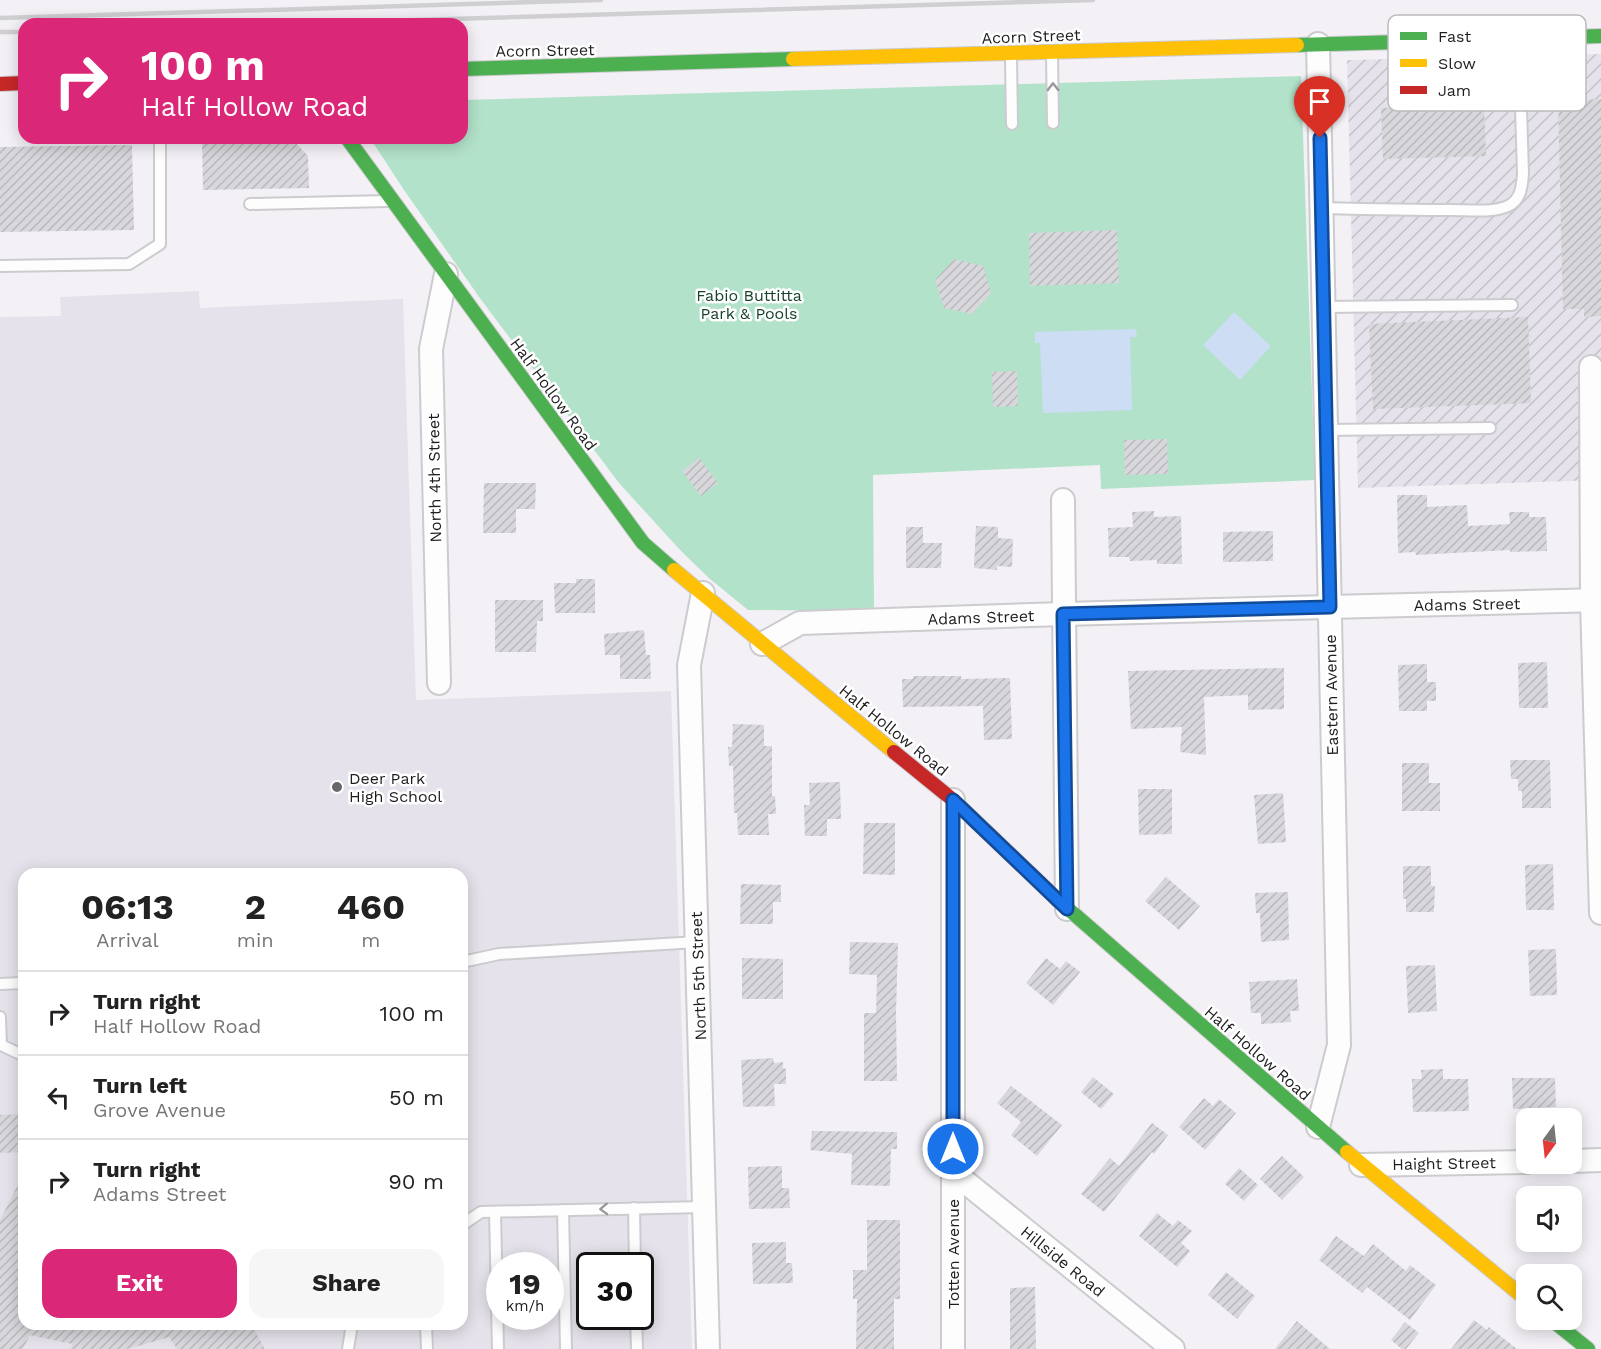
<!DOCTYPE html>
<style>
body{margin:0;font-family:"Work Sans",sans-serif;background:#f6f6f6;color:#222;height:100vh;display:flex;flex-direction:column;font-size:22px;white-space:nowrap}
*{box-sizing:border-box;margin:0}
p{font-size:20px;color:#767676}
.icon{flex:none;width:33px;height:33px;fill:none;stroke:currentColor;stroke-width:2;stroke-linecap:round;stroke-linejoin:round}
.map{position:relative;flex:1;overflow:hidden}
.sheet{position:absolute;left:18px;top:868px;width:450px;height:462px;display:flex;flex-direction:column;background:#fff;border-radius:18px;box-shadow:0 3px 15px #0003}
.sheet>*{flex:none}
.hud{position:absolute;left:18px;top:18px;width:450px;height:126px;border-radius:18px;box-shadow:0 3px 15px #0003;background:#db2777;color:#fff;overflow:hidden}
.needle{width:39px;rotate:195deg}
.tools{position:absolute;left:1516px;top:1108px;display:grid;gap:12px}
.tools a{display:grid;place-items:center;width:66px;height:66px;border-radius:12px;background:#fff;box-shadow:0 3px 15px #0003;font-size:30px}
.speed{position:absolute;left:486px;top:1252px;display:flex;gap:12px;font-size:30px;font-weight:700;text-align:center}
.speed>*{display:grid;place-content:center;width:78px;height:78px;border-radius:50%;background:#fff;box-shadow:0 3px 15px #0003;line-height:1}
.speed small{font-size:15px;font-weight:400}
.speed .limit{border:3px solid #111;border-radius:9px;background:#fff;color:#111}
.pin{position:absolute;display:grid;place-items:center;width:51px;height:51px;color:#fff;margin:-62px -26px;border-radius:50% 50% 50% 0;rotate:-45deg;box-shadow:0 0 6px #0007}
.pin .icon{rotate:45deg}
.me{position:absolute;width:66px;margin:-33px;rotate:0deg;stroke-linejoin:round;filter:drop-shadow(0 0 4px #0008)}
.turn{display:flex;align-items:center;gap:21px;height:126px;padding:0 24px;font-size:27px}
.turn .icon{width:78px;height:78px;stroke-width:2.5}
.turn b{display:block;font-size:42px;line-height:51px}
.eta{display:flex;justify-content:space-evenly;align-items:center;height:102px;text-align:center}
.eta b{font-size:36px;font-weight:700;line-height:42px}
.action{display:flex;gap:12px;margin-top:auto;padding:12px 24px}
.action a{flex:1;height:69px;border-radius:18px;background:#db2777;color:#fff;font-size:24px;font-weight:700;line-height:69px;text-align:center}
.action a+a{background:#f6f6f6;color:#222}
ul{padding:0;list-style:none}
li{display:flex;align-items:center;gap:18px;height:84px;padding:0 24px;border-top:2px solid #e0e0e0}
li div{flex:1}
li b{display:block;font-size:22px}
li em{font-style:normal}
.map>svg:first-child{display:block}
.built{fill:#e6e2eb;fill-rule:evenodd}
.industrial{fill:url(#industrial-furrows)}
.park{fill:#b2e2c9}
.water{fill:#ccddf4}
.building{fill:url(#building-hatch)}
.lines{fill:none;stroke-linecap:round;stroke-linejoin:round}
.lane-casing{stroke:#cccbce;stroke-width:14}
.street-casing{stroke:#cccbce;stroke-width:26}
.fast-casing{stroke:#cccbce;stroke-width:16}
.slow-casing{stroke:#cccbce;stroke-width:16}
.jam-casing{stroke:#cccbce;stroke-width:16}
.lane{stroke:#fdfdfe;stroke-width:10}
.street{stroke:#fdfdfe;stroke-width:22}
.fast{stroke:#4caf50;stroke-width:14}
.slow{stroke:#ffc107;stroke-width:14}
.jam{stroke:#c62828;stroke-width:14}
.rail{stroke:#cfcfd1;stroke-width:4.5}
.oneway{stroke:#98989a}
.route-casing{stroke:#114b97;stroke-width:15}
.route{stroke:#1a73e8;stroke-width:10}
.poi-dot{fill:#68676a;stroke:#fff;stroke-width:2}
.labels{text-anchor:middle;stroke-width:5;stroke-linejoin:round;paint-order:stroke}
.street-label{font-size:16px;fill:#1d1c1f;stroke:#fff}
.park-label{font-size:16px;fill:#17422c;stroke:#fff}
.poi-label{font-size:16px;fill:#1d1c1f;stroke:#fff;text-anchor:start}
.key{fill:#fff;stroke:#bbbbbc;stroke-width:1.5}
.key-label{font-size:16px;fill:#1d1c1f}
</style>
<div class="map">
<svg width="1601" height="1349" viewBox="0 0 1601 1349">
<defs>
<pattern id="industrial-furrows" width="10" height="10" patternUnits="userSpaceOnUse" patternTransform="scale(1.5)"><rect width="10" height="10" fill="#e6e2eb"/><path d="M-1 1l2-2M0 10L10 0M9 11l2-2" fill="none" stroke="#c5c1c9"/></pattern>
<pattern id="building-hatch" width="6" height="6" patternUnits="userSpaceOnUse" patternTransform="scale(1.5)"><rect width="6" height="6" fill="#d8d7db"/><path d="M-1 1l2-2M0 6l6-6M5 7l2-2" fill="none" stroke="#b9b8bc"/></pattern>
</defs>
<rect width="100%" height="100%" fill="#f3f1f6"/>
<!-- built -->
<path class="built" d="M 199,291 L 200,308 L 403,299 L 416,700 L 671,691 L 692,1349 L 0,1349 L 0,317 L 61,316 L 60,297 ZM 24,874 L 462,874 L 462,1324 L 24,1324 ZM 500,1266 L 550,1266 L 550,1317 L 500,1317 ZM 590,1266 L 640,1266 L 640,1317 L 590,1317 Z"/>
<!-- industrial -->
<polygon class="industrial" points="1601,54 1601,480 1358,488 1347,60"/>
<!-- park -->
<polygon class="park" points="1301,76 1315,480 1101,489 1100,465 873,475 874,611 748,610 710,579 681,551 619,483 482,301 404,190 370,138 462,138 462,100"/>
<!-- water -->
<g class="water">
<polygon points="1234,312 1271,346 1240,380 1203,345"/>
<polygon points="1136,329 1137,337 1130,337 1132,410 1043,413 1040,343 1035,343 1035,332"/>
</g>
<!-- building -->
<g class="building">
<polygon points="1601,99 1601,316 1584,317 1584,309 1563,309 1558,101"/>
<polygon points="1484,105 1486,156 1383,159 1381,108"/>
<polygon points="202,138 291,138 308,156 309,188 203,190"/>
<polygon points="132,145 134,230 0,232 0,147"/>
<polygon points="1117,230 1119,283 1030,286 1029,233"/>
<polygon points="954,259 983,266 991,293 972,314 944,308 935,280"/>
<polygon points="1528,317 1531,403 1373,409 1369,324"/>
<polygon points="1017,371 1018,406 993,407 992,372"/>
<polygon points="1167,439 1168,474 1125,475 1124,440"/>
<polygon points="699,458 718,483 701,496 682,471"/>
<polygon points="484,483 536,483 535,509 516,509 516,533 483,533"/>
<polygon points="1397,495 1427,495 1427,507 1467,505 1468,526 1510,524 1509,512 1529,512 1529,517 1546,517 1547,551 1510,552 1510,550 1416,555 1415,552 1398,553"/>
<polygon points="1154,511 1154,517 1181,516 1182,564 1157,564 1157,560 1130,561 1129,557 1109,557 1108,528 1133,527 1132,512"/>
<polygon points="976,526 998,527 998,538 1013,539 1012,567 997,566 997,570 974,568"/>
<polygon points="906,527 923,527 923,543 942,543 941,568 906,568"/>
<polygon points="1273,531 1273,561 1223,562 1223,532"/>
<polygon points="576,579 595,579 595,613 555,613 554,583 576,583"/>
<polygon points="495,600 543,600 543,621 537,621 536,652 495,652"/>
<polygon points="644,630 646,655 650,655 651,679 620,679 620,655 605,655 604,634"/>
<polygon points="1547,662 1548,708 1519,708 1518,663"/>
<polygon points="1427,664 1427,682 1436,682 1436,701 1427,701 1427,711 1399,711 1398,665"/>
<polygon points="1284,668 1284,709 1248,710 1248,695 1204,697 1206,755 1180,752 1182,727 1131,729 1128,671"/>
<polygon points="913,676 961,676 961,679 1010,678 1012,739 984,740 983,706 903,707 902,679 913,679"/>
<polygon points="733,724 764,725 764,746 772,746 772,796 775,796 776,814 768,814 769,835 738,835 737,813 734,813 733,766 729,766 728,747 732,747"/>
<polygon points="1510,760 1550,760 1551,808 1522,808 1522,791 1518,791 1518,779 1511,779"/>
<polygon points="1402,763 1429,763 1429,783 1440,783 1440,811 1402,811"/>
<polygon points="840,782 841,819 827,819 827,836 805,836 804,805 810,805 809,783"/>
<polygon points="1138,789 1172,789 1172,834 1139,835"/>
<polygon points="1283,793 1286,842 1258,844 1254,795"/>
<polygon points="864,823 895,823 895,875 863,874"/>
<polygon points="1553,864 1554,910 1526,910 1525,865"/>
<polygon points="1403,866 1431,866 1431,886 1435,886 1434,912 1406,912 1406,899 1403,899"/>
<polygon points="1166,877 1200,906 1179,930 1145,901"/>
<polygon points="741,884 781,885 781,902 773,902 773,924 740,924"/>
<polygon points="1288,892 1289,940 1261,942 1260,913 1256,913 1255,893"/>
<polygon points="850,942 898,943 896,1013 897,1081 864,1081 864,1013 876,1013 877,975 849,974"/>
<polygon points="1556,949 1557,995 1530,996 1528,950"/>
<polygon points="742,958 783,959 783,999 742,999"/>
<polygon points="1046,958 1060,969 1066,961 1080,972 1053,1005 1026,983"/>
<polygon points="1435,965 1437,1011 1408,1013 1406,966"/>
<polygon points="1297,979 1299,1011 1290,1011 1291,1022 1261,1024 1261,1013 1251,1013 1249,982"/>
<polygon points="773,1058 774,1063 783,1062 783,1068 786,1069 786,1084 774,1084 775,1106 743,1107 741,1060"/>
<polygon points="1443,1069 1443,1079 1468,1079 1469,1111 1413,1112 1412,1079 1422,1079 1421,1070"/>
<polygon points="1093,1077 1114,1094 1101,1109 1081,1092"/>
<polygon points="1512,1078 1555,1078 1556,1107 1513,1109"/>
<polygon points="1011,1086 1062,1125 1037,1156 1011,1135 1021,1122 997,1103"/>
<polygon points="1204,1098 1213,1106 1219,1099 1236,1113 1205,1150 1179,1127"/>
<polygon points="24,1114 24,1152 0,1153 0,1115"/>
<polygon points="1152,1123 1168,1135 1154,1154 1152,1152 1104,1212 1081,1194 1110,1158 1119,1166"/>
<polygon points="812,1131 897,1132 897,1149 891,1149 890,1186 851,1185 852,1154 810,1150"/>
<polygon points="1282,1156 1304,1177 1282,1200 1260,1179"/>
<polygon points="782,1166 782,1188 789,1188 790,1208 749,1209 748,1167"/>
<polygon points="1239,1168 1258,1185 1244,1201 1225,1184"/>
<polygon points="24,1173 24,1324 251,1324 265,1349 177,1349 169,1337 128,1349 71,1349 72,1344 30,1335 23,1349 0,1349 0,1220"/>
<polygon points="1157,1213 1173,1226 1178,1220 1192,1231 1181,1243 1190,1251 1177,1267 1139,1236"/>
<polygon points="867,1220 900,1220 900,1299 894,1299 894,1349 856,1349 857,1299 853,1299 853,1270 867,1270"/>
<polygon points="1336,1236 1364,1256 1373,1244 1406,1271 1410,1265 1436,1285 1410,1320 1367,1287 1362,1293 1319,1260"/>
<polygon points="786,1242 786,1263 792,1263 793,1283 753,1284 752,1243"/>
<polygon points="1226,1272 1255,1296 1237,1319 1208,1295"/>
<polygon points="1035,1287 1036,1349 1010,1349 1010,1288"/>
<polygon points="1474,1320 1487,1330 1489,1327 1517,1349 1451,1349"/>
<polygon points="1297,1321 1330,1349 1275,1349"/>
<polygon points="1405,1322 1419,1333 1406,1349 1402,1349 1391,1340"/>
</g>
<g class="lines">
<!-- lane casing -->
<g class="lane-casing">
<g id="lane">
<polyline points="1052,54 1053,123"/>
<polyline points="1011,57 1012,124"/>
<polyline points="250,204 388,201"/>
<path d="M 1321,208 C 1365,209 1409,210 1452,210 C 1469,210 1492,213 1508,206 C 1521,200 1522,186 1523,174 L 1519,42"/>
<polyline points="0,266 129,264 160,244 160,138"/>
<polyline points="1323,307 1512,305"/>
<polyline points="1326,430 1490,428"/>
<polyline points="462,962 499,954 697,942"/>
<polyline points="0,984 24,983"/>
<polyline points="0,1017 1,1045 18,1053 24,1053"/>
<polyline points="634,1208 635,1266"/>
<polyline points="563,1210 566,1349"/>
<polyline points="495,1212 498,1349"/>
<polyline points="462,1225 481,1212 704,1207"/>
<polyline points="636,1317 637,1349"/>
<polyline points="426,1324 427,1349"/>
<polyline points="348,1349 352,1324"/>
</g>
</g>
<!-- street casing -->
<g class="street-casing">
<g id="street">
<polyline points="1318,44 1339,1045 1318,1127"/>
<polyline points="1591,367 1592,601 1601,913"/>
<polyline points="1063,500 1067,909"/>
<polyline points="703,593 689,665 708,1349"/>
<polyline points="762,644 800,623 1063,614 1601,600"/>
<polyline points="439,683 431,349 446,274"/>
<polyline points="1572,1161 1601,1160"/>
<polyline points="1361,1165 1527,1162"/>
<polyline points="953,1172 1173,1349"/>
<polyline points="953,1349 953,800"/>
</g>
</g>
<!-- fast casing -->
<g class="fast-casing">
<g id="fast">
<polyline points="1297,45 1601,36"/>
<polyline points="462,69 793,59"/>
<polyline points="347,138 643,543 674,570"/>
<polyline points="1058,900 1347,1152"/>
<polyline points="1552,1320 1588,1349"/>
</g>
</g>
<!-- slow casing -->
<g class="slow-casing">
<g id="slow">
<polyline points="793,59 1297,45"/>
<polyline points="674,570 894,752"/>
<polyline points="1347,1152 1527,1300"/>
</g>
</g>
<!-- jam casing -->
<g class="jam-casing">
<g id="jam">
<polyline points="0,84 24,83"/>
<polyline points="894,752 953,800 1058,900"/>
</g>
</g>
<!-- lane -->
<use href="#lane" class="lane"/>
<!-- street -->
<use href="#street" class="street"/>
<!-- fast -->
<use href="#fast" class="fast"/>
<!-- slow -->
<use href="#slow" class="slow"/>
<!-- jam -->
<use href="#jam" class="jam"/>
<!-- rail -->
<g class="rail">
<polyline points="0,18 601,0"/>
<polyline points="282,24 1093,0"/>
<polyline points="0,32 24,32"/>
</g>
</g>
<!-- one-way arrows -->
<defs><path id="oneway-chevron" d="M-2-3.5L2.5 0L-2 3.5" fill="none" stroke-width="1.6" stroke-linecap="round" stroke-linejoin="round" transform="scale(1.5)"/></defs>
<g class="oneway">
<use href="#oneway-chevron" transform="translate(1053 87) rotate(-91)"/>
<use href="#oneway-chevron" transform="translate(604 1209) rotate(178)"/>
</g>
<g class="lines">
<!-- route casing -->
<g class="route-casing">
<polyline id="route" points="953,1149 953,800 1067,909 1063,614 1330,607 1320,138"/>
</g>
<!-- route -->
<use href="#route" class="route"/>
</g>
<!-- markers -->
<circle class="poi-dot" cx="337" cy="787" r="6"/>
<g class="labels">
<!-- street labels -->
<g class="street-label">
<text transform="translate(1031 36) rotate(-2)" y="6">Acorn Street</text>
<text transform="translate(545 50) rotate(-1)" y="6">Acorn Street</text>
<text transform="translate(554 394) rotate(54)" y="6">Half Hollow Road</text>
<text transform="translate(434 478) rotate(-91)" y="6">North 4th Street</text>
<text transform="translate(1467 604) rotate(-1)" y="6">Adams Street</text>
<text transform="translate(981 617) rotate(-2)" y="6">Adams Street</text>
<text transform="translate(1331 695) rotate(-91)" y="6">Eastern Avenue</text>
<text transform="translate(894 730) rotate(39)" y="6">Half Hollow Road</text>
<text transform="translate(698 976) rotate(-92)" y="6">North 5th Street</text>
<text transform="translate(1258 1053) rotate(41)" y="6">Half Hollow Road</text>
<text transform="translate(1444 1163) rotate(-1)" y="6">Haight Street</text>
<text transform="translate(953 1254) rotate(-90)" y="6">Totten Avenue</text>
<text transform="translate(1063 1261) rotate(39)" y="6">Hillside Road</text>
</g>
<!-- park labels -->
<g class="park-label">
<text x="749" y="301">Fabio Buttitta<tspan x="749" dy="18">Park &amp; Pools</tspan></text>
</g>
<!-- poi labels -->
<g class="poi-label">
<text x="349" y="784">Deer Park<tspan x="349" dy="18">High School</tspan></text>
</g>
</g>
<!-- legend -->
<rect x="1388" y="15" width="198" height="96" rx="9" class="key"/>
<rect x="1400" y="32" width="27" height="8" fill="#4caf50"/>
<rect x="1400" y="59" width="27" height="8" fill="#ffc107"/>
<rect x="1400" y="86" width="27" height="8" fill="#c62828"/>
<g class="key-label">
<text x="1438" y="42">Fast</text>
<text x="1438" y="69">Slow</text>
<text x="1438" y="96">Jam</text>
</g>
</svg>
<div class="tools">
<a><svg class="needle" viewBox="-14 -14 28 28"><path d="M0-13l5 13h-10z" fill="#e53935"/><path d="M0 13l5-13h-10z" fill="#767676"/></svg></a>
<a><svg class="icon" aria-label="sound" viewBox="0 0 24 24"><path d="M4 9h4l5-4v14l-5-4H4zM17 9q2 3 0 6"/></svg></a>
<a><svg class="icon" aria-label="search" viewBox="0 0 24 24"><circle cx="10" cy="10" r="6"/><path d="M15 15l6 6"/></svg></a>
</div>
<div class="speed"><div>19<small>km/h</small></div><div class="limit">30</div></div>
<div class="pin" style="left:1320px;top:138px;background:#d93025"><svg class="icon" aria-label="arrive" viewBox="0 0 24 24"><path d="M6 21V4h12l-3 4 3 4H6"/></svg></div>
<svg class="me" style="left:953px;top:1149px" viewBox="-20 -20 40 40"><circle r="17" fill="#1a73e8" stroke="#fff" stroke-width="3"/><path d="M0-11L8 9 0 5-8 9z" fill="#fff"/></svg>
<div class="hud">
<div class="turn"><svg class="icon" aria-label="right" viewBox="0 0 24 24"><path d="M7 20v-9h11M14 6l5 5-5 5"/></svg><div><b>100 m</b>Half Hollow Road</div></div>
</div>
<section class="sheet">
<div class="eta">
<div><b>06:13</b><p>Arrival</p></div>
<div><b>2</b><p>min</p></div>
<div><b>460</b><p>m</p></div>
</div>
<ul>
<li><svg class="icon" aria-label="right" viewBox="0 0 24 24"><path d="M7 20v-9h11M14 6l5 5-5 5"/></svg><div><b>Turn right</b><p>Half Hollow Road</p></div><em>100 m</em></li>
<li><svg class="icon" aria-label="left" viewBox="0 0 24 24"><path d="M17 20v-9H6M10 6l-5 5 5 5"/></svg><div><b>Turn left</b><p>Grove Avenue</p></div><em>50 m</em></li>
<li><svg class="icon" aria-label="right" viewBox="0 0 24 24"><path d="M7 20v-9h11M14 6l5 5-5 5"/></svg><div><b>Turn right</b><p>Adams Street</p></div><em>90 m</em></li>
</ul>
<div class="action"><a>Exit</a><a>Share</a></div>
</section>
</div>
